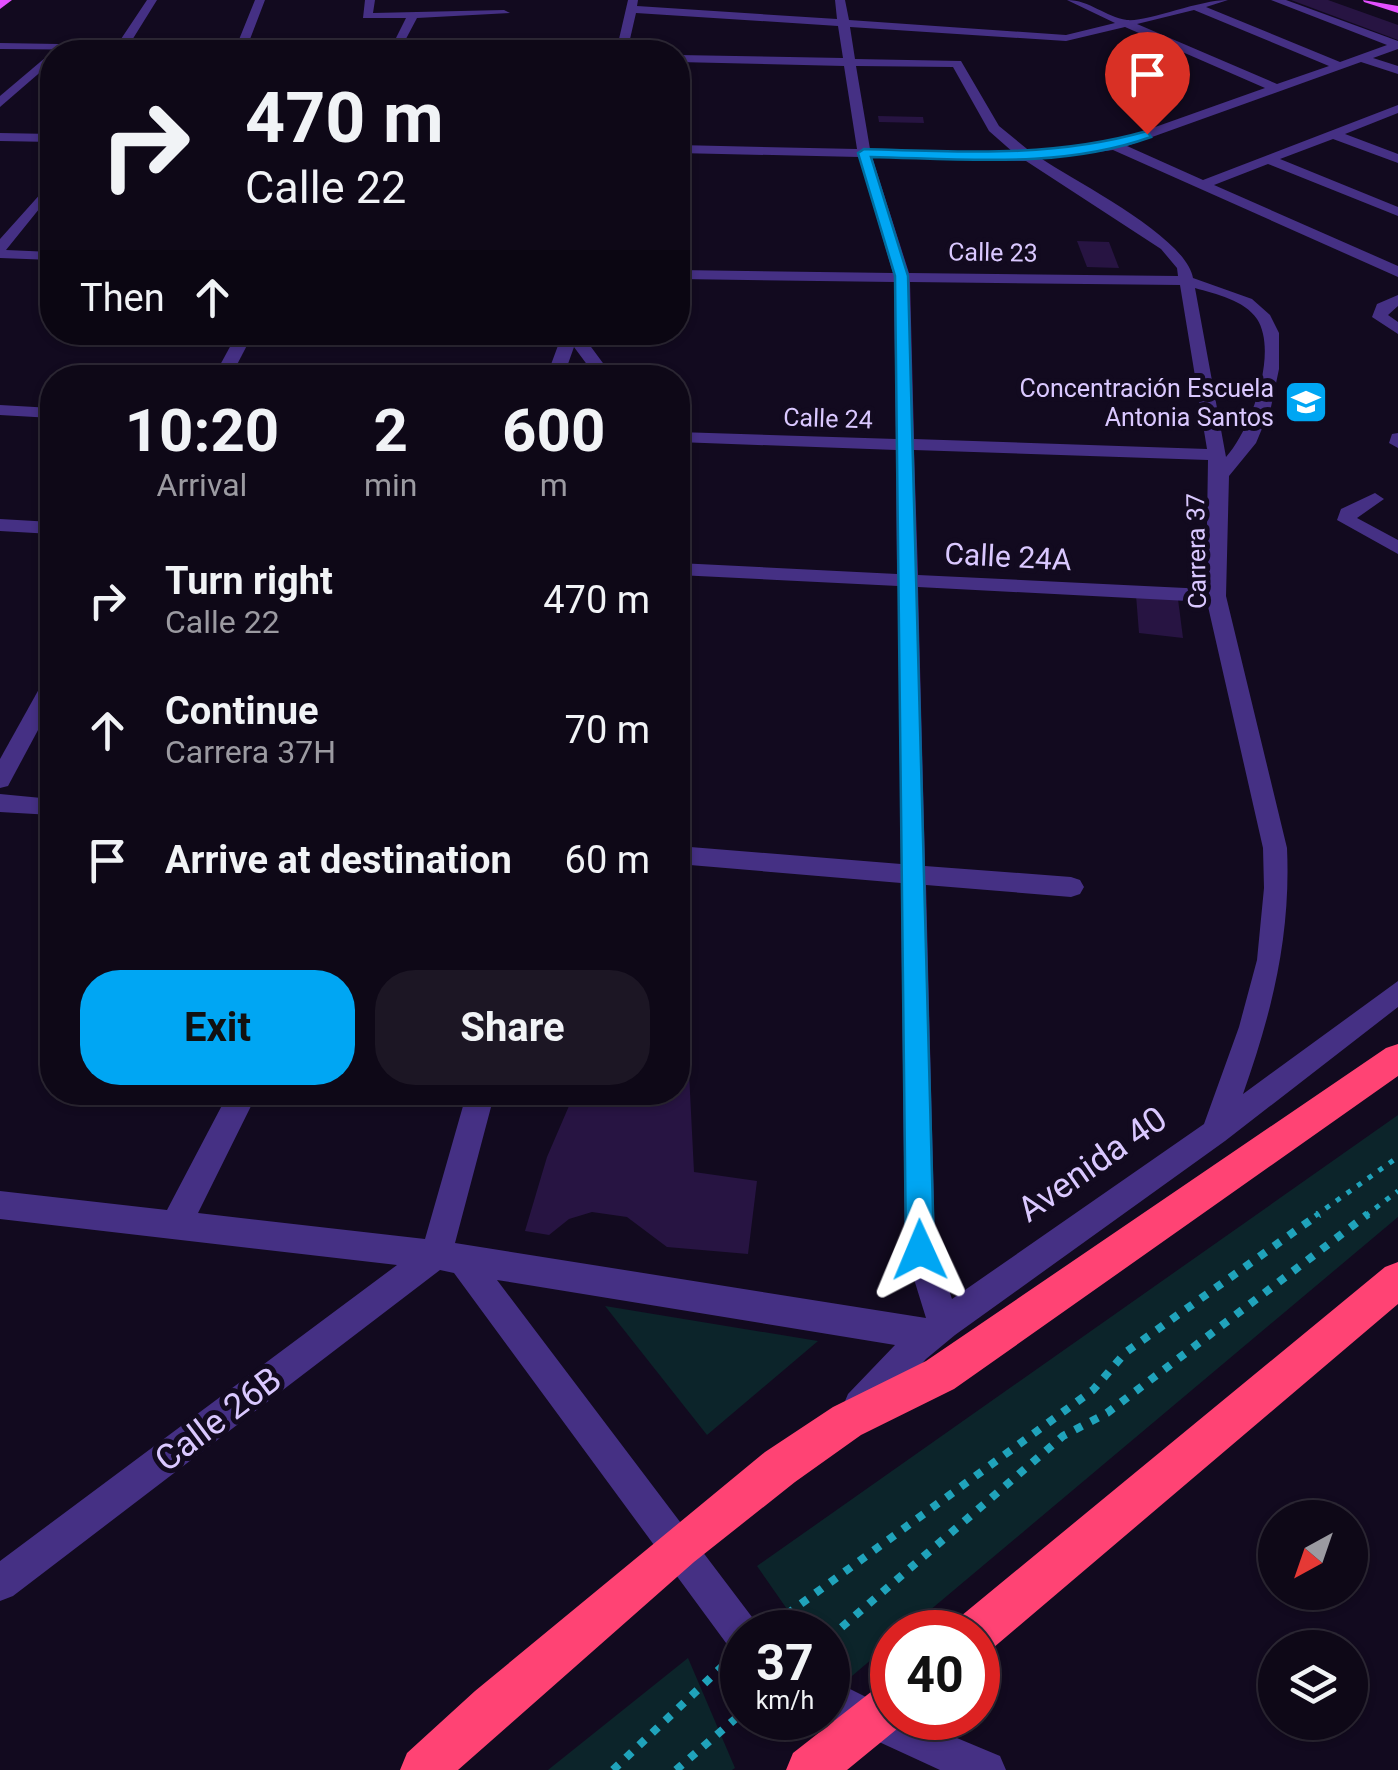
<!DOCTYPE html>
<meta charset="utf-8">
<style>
body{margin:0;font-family:Roboto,sans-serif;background:#1c1624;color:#f1f3f6;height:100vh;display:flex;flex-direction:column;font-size:38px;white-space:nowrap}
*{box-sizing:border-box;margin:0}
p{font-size:32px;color:#9b9aa1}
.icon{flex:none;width:55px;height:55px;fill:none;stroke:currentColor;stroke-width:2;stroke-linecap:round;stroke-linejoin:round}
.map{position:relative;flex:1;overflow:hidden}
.panel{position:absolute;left:40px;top:365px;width:650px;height:740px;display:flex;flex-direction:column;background:#0e0817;border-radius:40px;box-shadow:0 2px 8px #0004,0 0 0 2px #2e2936}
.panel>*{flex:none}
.guide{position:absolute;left:40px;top:40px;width:650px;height:305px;border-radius:40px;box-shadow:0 2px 8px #0004,0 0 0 2px #2e2936;background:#0e0817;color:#f1f3f6;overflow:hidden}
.needle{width:65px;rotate:220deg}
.controls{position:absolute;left:1258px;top:1500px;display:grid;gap:20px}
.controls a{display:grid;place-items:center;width:110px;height:110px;border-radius:50%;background:#0e0817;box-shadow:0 2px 8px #0004,0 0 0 2px #2e2936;font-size:50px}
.speed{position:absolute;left:720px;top:1610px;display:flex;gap:20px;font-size:50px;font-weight:700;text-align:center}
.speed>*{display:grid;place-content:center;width:130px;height:130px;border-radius:50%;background:#0e0817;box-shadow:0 2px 8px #0004,0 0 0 2px #2e2936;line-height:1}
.speed small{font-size:25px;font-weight:400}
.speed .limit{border:15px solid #d22;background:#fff;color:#111}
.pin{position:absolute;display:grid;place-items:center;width:85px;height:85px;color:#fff;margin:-102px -42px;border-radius:50% 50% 50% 0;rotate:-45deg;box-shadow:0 0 10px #0007}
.pin .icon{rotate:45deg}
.me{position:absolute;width:110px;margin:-55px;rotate:359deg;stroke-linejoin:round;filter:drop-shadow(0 0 8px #0008)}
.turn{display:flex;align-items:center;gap:35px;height:210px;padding:0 40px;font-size:45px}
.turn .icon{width:130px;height:130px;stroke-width:2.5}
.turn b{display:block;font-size:70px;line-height:85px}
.then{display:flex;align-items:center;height:95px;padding:0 40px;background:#0003;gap:20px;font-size:38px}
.eta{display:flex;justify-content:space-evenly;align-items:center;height:170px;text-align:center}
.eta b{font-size:60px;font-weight:700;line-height:70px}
.button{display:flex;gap:20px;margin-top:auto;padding:20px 40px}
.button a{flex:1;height:115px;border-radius:40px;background:#00a6f3;color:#111;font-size:40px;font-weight:700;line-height:115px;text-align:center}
.button a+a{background:#1c1624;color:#f1f3f6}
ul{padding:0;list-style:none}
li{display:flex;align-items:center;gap:30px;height:130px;padding:0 40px}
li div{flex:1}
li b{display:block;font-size:38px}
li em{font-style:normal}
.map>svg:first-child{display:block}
.green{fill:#0c242a}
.building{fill:#271442}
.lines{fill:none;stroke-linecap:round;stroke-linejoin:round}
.path-far1{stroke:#20a3bb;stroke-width:5;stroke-dasharray:5 8;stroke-linecap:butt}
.path{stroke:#20a3bb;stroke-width:8;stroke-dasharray:8 10;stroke-linecap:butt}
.minor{fill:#453084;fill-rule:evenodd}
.major{fill:#e34fff;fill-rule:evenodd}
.highway{fill:#ff4374;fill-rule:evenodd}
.route{fill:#00a6f3;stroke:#006c9e;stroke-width:2.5}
.labels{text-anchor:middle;stroke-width:10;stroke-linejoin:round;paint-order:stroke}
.far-street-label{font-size:25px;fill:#dac8ff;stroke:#120a1f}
.far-poi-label{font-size:25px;fill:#dac8ff;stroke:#120a1f;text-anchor:end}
.street-label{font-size:30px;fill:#dac8ff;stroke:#120a1f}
.near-street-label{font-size:35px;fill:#dac8ff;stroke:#120a1f}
</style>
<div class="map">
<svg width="1398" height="1770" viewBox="0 0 1398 1770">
<rect width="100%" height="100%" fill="#120a1f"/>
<!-- green -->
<g class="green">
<polygon points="1398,1115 1398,1217 904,1632 892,1632 892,1642 839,1687 828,1669 828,1632 803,1632 757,1566"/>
<polygon points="605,1306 818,1341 707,1435"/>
<polygon points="688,1658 735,1768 732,1770 548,1770"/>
</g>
<!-- building -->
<g class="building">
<polygon points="1291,0 1328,0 1398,25 1398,40"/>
<polygon points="878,116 923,117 924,123 879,122"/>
<polygon points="1077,241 1109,242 1119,268 1087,267"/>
<polygon points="1136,595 1178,599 1183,638 1139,633"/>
<polygon points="678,992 685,993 694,1172 757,1181 748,1254 667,1247 627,1217 592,1212 569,1219 549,1235 525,1231 547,1157 575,1092 678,1092"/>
</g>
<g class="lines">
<!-- path-far1 -->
<g class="path-far1">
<polyline points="1315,1216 1398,1157"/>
<polyline points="1365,1216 1398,1191"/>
</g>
<!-- path -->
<g class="path">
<polyline points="772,1625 1093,1390 1126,1352 1319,1214"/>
<polyline points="828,1639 1063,1436 1107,1413 1368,1214"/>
<polyline points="613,1770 727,1662"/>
<polyline points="676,1770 742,1713"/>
</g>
<!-- minor -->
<g class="minor">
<polygon points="147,0 157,0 129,45 236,47 255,0 265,0 247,47 335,49 341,52 0,49 0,43 117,45"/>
<polygon points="365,0 375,0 373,13 504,10 510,13 417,18 399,52 389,52 406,18 363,18"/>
<path d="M 628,0 L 638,0 L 637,6 L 837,19 L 835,0 L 845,0 L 849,20 L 1066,35 L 1115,23 L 1067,0 C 1090,0 1105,17 1127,20 C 1148,22 1198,0 1228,0 L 1206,7 L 1340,62 L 1387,45 L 1271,0 L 1286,0 L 1398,41 L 1398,49 L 1373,58 L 1398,66 L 1398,74 L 1361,62 L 1127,146 L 1203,180 L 1398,105 L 1398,113 L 1345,134 L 1398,154 L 1398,163 L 1333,139 L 1280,159 L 1398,207 L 1398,216 L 1268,164 L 1214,185 L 1398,266 L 1398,277 L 1113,150 L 1042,159 C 1078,183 1186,237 1193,278 L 1252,299 L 1270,315 L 1279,333 L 1279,369 L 1271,407 L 1256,443 L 1229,476 L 1226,596 L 1287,848 C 1291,936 1272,1012 1243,1094 L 1398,981 L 1398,1007 L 1225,1141 L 955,1335 L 926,1359 L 872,1418 L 860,1423 L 848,1418 L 843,1406 L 848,1394 L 895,1345 L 497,1280 L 755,1621 L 760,1632 L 742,1632 L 742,1652 L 729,1647 L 454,1273 L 440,1270 L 13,1596 L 0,1601 L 0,1561 L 397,1265 L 0,1219 L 0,1191 L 167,1210 L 229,1092 L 258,1092 L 198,1213 L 425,1239 L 467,1092 L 495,1092 L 455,1243 L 926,1318 L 905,1250 L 901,883 L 678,864 L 678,846 L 901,864 L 898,586 L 678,575 L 678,563 L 897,574 L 896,450 L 678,442 L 678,432 L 896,439 L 894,282 L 678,279 L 678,270 L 893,273 L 859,157 L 678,153 L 678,145 L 857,149 L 844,66 L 678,62 L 678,55 L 843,58 L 838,26 L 636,13 L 627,52 L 616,52 ZM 1194,10 L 1329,66 L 1277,84 L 1137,24 ZM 850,27 L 1066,41 L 1125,27 L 1265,88 L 1113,142 L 1032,153 L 999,126 L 961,61 L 855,59 ZM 856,66 L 953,67 L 989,131 L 1014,153 L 870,149 ZM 872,157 L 1026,161 L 1161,249 L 1177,268 L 1178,276 L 909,273 ZM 910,282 L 1180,285 L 1207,449 L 914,439 ZM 1195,288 C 1216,294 1244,300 1257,319 C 1279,353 1250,431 1226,457 ZM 914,450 L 1208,460 L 1206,589 L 918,575 ZM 918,587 L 1207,602 L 1263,848 L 1264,888 L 1257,960 L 1239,1027 L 1204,1124 L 952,1299 L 935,1250 L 926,885 L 1071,897 L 1080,894 L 1084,887 L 1080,880 L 1071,877 L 925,866 Z"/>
<polygon points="52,52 52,62 0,107 0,96"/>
<polygon points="0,133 52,134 52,142 0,141"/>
<polygon points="52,181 52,193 6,250 52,252 52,260 0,258 0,239"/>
<polygon points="1398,295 1398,306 1388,315 1398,322 1398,334 1372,317 1377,304"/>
<polygon points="238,332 254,332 230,378 213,378"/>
<polygon points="563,332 580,332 614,378 597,378 574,347 563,378 546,378"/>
<polygon points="0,405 52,408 52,418 0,415"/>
<polygon points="1398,433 1398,448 1389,443 1392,434"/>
<polygon points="1375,493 1384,499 1357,518 1398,540 1398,554 1337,520 1341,509"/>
<polygon points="0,519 52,522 52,534 0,531"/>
<polygon points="52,678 52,704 8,786 0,788 0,759 44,680"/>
<polygon points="0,794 52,799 52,815 0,812"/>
<polygon points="828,1678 892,1710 892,1718 909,1718 1000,1756 1006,1770 940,1770 827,1718"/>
</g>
<!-- major -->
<g class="major">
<polygon points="0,0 12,0 0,9"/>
<polygon points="1363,0 1398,6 1398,13 1364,2"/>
</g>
<!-- highway -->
<g class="highway">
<polygon points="1398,1044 1398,1076 954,1389 861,1435 795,1482 694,1562 458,1770 400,1770 407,1753 475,1691 765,1452 833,1407 926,1361 1386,1048"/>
<polygon points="1398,1262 1398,1304 993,1648 978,1654 978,1632 955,1632 961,1616 1385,1267"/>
<polygon points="892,1681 892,1718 908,1720 847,1770 786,1770 793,1753 876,1688"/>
</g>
</g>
<!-- route -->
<path class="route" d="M 1147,131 L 1151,137 C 1061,169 965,159 871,157 L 908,276 L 934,1250 L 930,1259 L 920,1263 L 910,1259 L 906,1250 L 895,276 L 858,153 L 864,149 C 960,152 1053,158 1147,131 Z"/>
<!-- icons -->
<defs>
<g id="school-square" transform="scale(2.25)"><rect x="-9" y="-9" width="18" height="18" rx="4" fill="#00a6f3" stroke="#120a1f"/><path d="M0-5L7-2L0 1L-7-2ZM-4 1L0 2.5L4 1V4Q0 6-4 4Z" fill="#fff"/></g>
</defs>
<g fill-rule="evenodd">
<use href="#school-square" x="1306" y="402"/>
</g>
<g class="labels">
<!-- far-street labels -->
<g class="far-street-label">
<text transform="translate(993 252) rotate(1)" y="9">Calle 23</text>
<text transform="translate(828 418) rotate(2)" y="9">Calle 24</text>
<text transform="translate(1196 551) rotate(-91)" y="9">Carrera 37</text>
</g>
<!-- far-poi labels -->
<g class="far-poi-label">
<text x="1274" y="397">Concentración Escuela<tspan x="1274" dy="29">Antonia Santos</tspan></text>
</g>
<!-- street labels -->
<g class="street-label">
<text transform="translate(1008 557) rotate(3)" y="10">Calle 24A</text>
</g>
<!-- near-street labels -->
<g class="near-street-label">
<text transform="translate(1092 1164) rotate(-35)" y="12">Avenida 40</text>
<text transform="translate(218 1419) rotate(-37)" y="12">Calle 26B</text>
</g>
</g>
</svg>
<div class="controls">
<a><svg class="needle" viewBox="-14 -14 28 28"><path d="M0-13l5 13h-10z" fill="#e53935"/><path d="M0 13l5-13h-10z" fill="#9b9aa1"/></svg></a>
<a><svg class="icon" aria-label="layers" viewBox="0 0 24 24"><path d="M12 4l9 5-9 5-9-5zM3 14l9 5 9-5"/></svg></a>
</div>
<div class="speed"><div>37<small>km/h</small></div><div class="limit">40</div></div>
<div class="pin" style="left:1147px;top:134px;background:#d93025"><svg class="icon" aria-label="arrive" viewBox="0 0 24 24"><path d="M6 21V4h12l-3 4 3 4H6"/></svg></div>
<svg class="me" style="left:920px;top:1250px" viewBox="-20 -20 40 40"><path d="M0-17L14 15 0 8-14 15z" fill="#00a6f3" stroke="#fff" stroke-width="4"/></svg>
<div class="guide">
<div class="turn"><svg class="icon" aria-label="right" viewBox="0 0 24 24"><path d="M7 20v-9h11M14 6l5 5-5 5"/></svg><div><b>470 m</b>Calle 22</div></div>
<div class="then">Then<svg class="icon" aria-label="ahead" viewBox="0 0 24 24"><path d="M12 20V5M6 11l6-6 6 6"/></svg></div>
</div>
<section class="panel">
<div class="eta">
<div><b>10:20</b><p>Arrival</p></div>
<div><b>2</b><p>min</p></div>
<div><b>600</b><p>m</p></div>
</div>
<ul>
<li><svg class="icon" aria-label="right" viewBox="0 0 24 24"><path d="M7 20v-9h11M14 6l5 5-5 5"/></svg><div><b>Turn right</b><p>Calle 22</p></div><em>470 m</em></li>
<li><svg class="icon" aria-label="ahead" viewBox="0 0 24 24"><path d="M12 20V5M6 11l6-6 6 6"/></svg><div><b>Continue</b><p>Carrera 37H</p></div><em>70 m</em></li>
<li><svg class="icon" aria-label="arrive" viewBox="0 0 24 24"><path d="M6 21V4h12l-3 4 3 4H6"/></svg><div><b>Arrive at destination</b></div><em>60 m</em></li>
</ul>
<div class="button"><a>Exit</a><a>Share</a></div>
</section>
</div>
